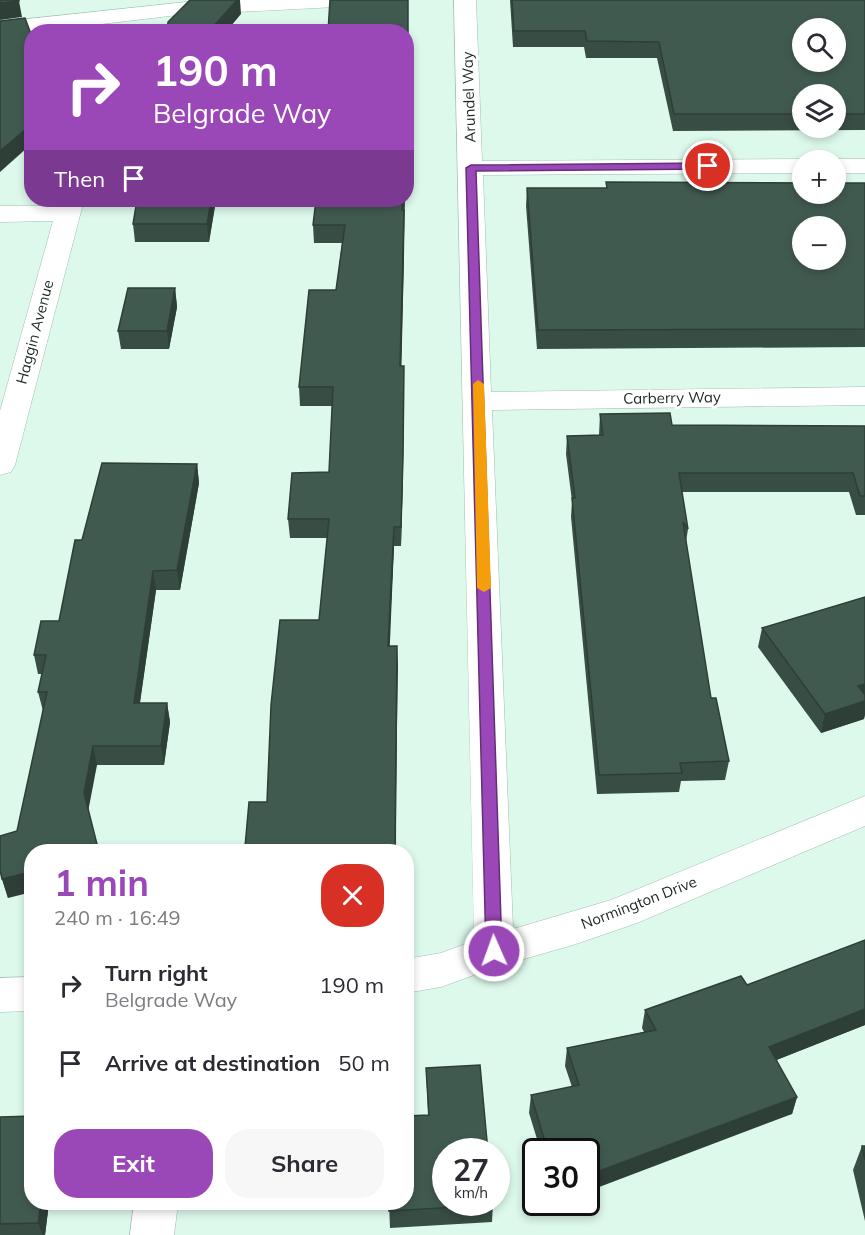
<!DOCTYPE html>
<meta charset="utf-8">
<style>
body{margin:0;font-family:Mulish,sans-serif;background:#f7f7f7;color:#2b2b33;height:100vh;display:flex;flex-direction:column;font-size:22px;white-space:nowrap}
*{box-sizing:border-box;margin:0}
p{font-size:20px;color:#7c7c81}
.icon{flex:none;width:33px;height:33px;fill:none;stroke:currentColor;stroke-width:2;stroke-linecap:round;stroke-linejoin:round}
.map{position:relative;flex:1;overflow:hidden}
.sheet{position:absolute;left:24px;top:844px;width:390px;height:366px;display:flex;flex-direction:column;background:#fff;border-radius:24px;box-shadow:0 3px 9px #0003}
.sheet>*{flex:none}
.banner{position:absolute;left:24px;top:24px;width:390px;height:183px;border-radius:24px;box-shadow:0 3px 9px #0003;background:#9a48b7;color:#fff;overflow:hidden}
.controls{position:absolute;left:792px;top:18px;display:grid;gap:12px}
.controls a{display:grid;place-items:center;width:54px;height:54px;border-radius:50%;background:#fff;box-shadow:0 3px 9px #0003;font-size:30px}
.speed{position:absolute;left:432px;top:1138px;display:flex;gap:12px;font-size:30px;font-weight:700;text-align:center}
.speed>*{display:grid;place-content:center;width:78px;height:78px;border-radius:50%;background:#fff;box-shadow:0 3px 9px #0003;line-height:1}
.speed small{font-size:15px;font-weight:400}
.speed .limit{border:3px solid #111;border-radius:9px;background:#fff;color:#111}
.pin{position:absolute;display:grid;place-items:center;width:51px;height:51px;color:#fff;margin:-26px;border:3px solid #fff;border-radius:50%;box-shadow:0 2px 6px #0007}
.me{position:absolute;width:66px;margin:-33px;rotate:358deg;stroke-linejoin:round;filter:drop-shadow(0 0 4px #0008)}
.turn{display:flex;align-items:center;gap:21px;height:126px;padding:0 30px;font-size:27px}
.turn .icon{width:78px;height:78px;stroke-width:2.5}
.turn b{display:block;font-size:42px;line-height:51px}
.then{display:flex;align-items:center;height:57px;padding:0 30px;background:#0003;gap:12px;font-size:22px}
.round{display:grid;place-items:center;flex:none;width:63px;height:63px;border-radius:24px;background:#f7f7f7}
.head{display:flex;align-items:center;justify-content:space-between;height:102px;padding:0 30px}
h1{font-size:36px;font-weight:700;line-height:45px;color:#9a48b7}
.button{display:flex;gap:12px;margin-top:auto;padding:12px 30px}
.button a{flex:1;height:69px;border-radius:24px;background:#9a48b7;color:#fff;font-size:24px;font-weight:700;line-height:69px;text-align:center}
.button a+a{background:#f7f7f7;color:#2b2b33}
ul{padding:0;list-style:none}
li{display:flex;align-items:center;gap:18px;height:78px;padding:0 30px}
li div{flex:1}
li b{display:block;font-size:22px}
li em{font-style:normal}
.map>svg:first-child{display:block}
.lines{fill:none;stroke-linecap:round;stroke-linejoin:round}
.street-casing{stroke:#a2bdb0;stroke-width:1}
.street{fill:#fff;fill-rule:evenodd}
.wall{fill:#384d44;fill-rule:evenodd}
.shaded-wall{fill:#2e3f37}
.building{fill:#415a4f;stroke:#2e3f37;stroke-width:1.5;fill-rule:evenodd}
.route{fill:#9a48b7;stroke:#642f77;stroke-width:1.5}
.slow{fill:#f59e0b}
.labels{text-anchor:middle;stroke-width:6;stroke-linejoin:round;paint-order:stroke}
.street-label{font-size:15px;fill:#1c2722;stroke:#fff}
</style>
<div class="map">
<svg width="865" height="1235" viewBox="0 0 865 1235">
<rect width="100%" height="100%" fill="#ddf9ec"/>
<g class="lines">
<!-- street casing -->
<g class="street-casing">
<g id="street">
<polygon points="205,0 367,0 363,4 356,6 178,15 0,36 0,22"/>
<polygon points="454,0 476,0 482,161 802,159 809,160 802,160 802,173 483,175 491,392 865,387 865,405 492,410 513,929 611,900 865,796 865,826 637,923 573,945 496,967 441,987 406,993 406,959 441,953 474,941"/>
<polygon points="836,159 865,159 865,173 836,173 836,160 829,160"/>
<polygon points="58,200 84,200 15,465 11,472 0,475 0,411 53,221 0,222 0,206 57,206"/>
<polygon points="32,977 32,1011 0,1012 0,978"/>
<polygon points="134,1203 178,1203 174,1235 130,1235"/>
</g>
</g>
<!-- street -->
<use href="#street" class="street"/>
</g>
<!-- wall -->
<g class="wall">
<path d="M 510,0 L 865,0 L 865,130 L 673,131 L 657,58 L 586,58 L 584,47 L 513,47 ZM 802,94 L 836,94 L 836,128 L 802,128 Z"/>
<polygon points="606,182 865,183 865,347 537,349 526,206 527,188 606,188"/>
<polygon points="216,200 209,242 135,242 133,224"/>
<polygon points="316,200 405,200 404,257 401,366 403,473 401,546 394,546 389,646 397,646 396,852 246,852 245,847 267,802 319,620 327,538 290,538 288,519 329,472 332,406 300,406 299,387 336,290 342,243 314,243 313,225"/>
<polygon points="175,288 177,307 169,349 121,349 118,331"/>
<polygon points="600,414 672,425 865,426 865,515 856,515 849,492 682,492 688,529 686,542 711,698 729,761 725,780 681,781 679,792 597,794 571,517 572,501 566,454 567,436 599,435"/>
<polygon points="197,464 199,483 180,590 156,590 140,703 167,703 170,722 164,765 97,765 8,898 2,879 17,831 43,711 38,692 42,674 38,674 34,655 59,621 82,540"/>
<polygon points="865,597 865,714 864,719 821,733 758,647 762,628"/>
<polygon points="865,940 865,1025 776,1060 797,1097 792,1114 586,1152 541,1152 529,1113 531,1095 572,1087 565,1066 567,1048 644,1032 642,1028 645,1010 747,985"/>
<polygon points="426,1068 493,1203 492,1222 390,1228 389,1203 428,1115"/>
<polygon points="0,1117 32,1203 49,1203 45,1235 0,1235"/>
<polygon points="862,1146 865,1146 865,1221 853,1170"/>
</g>
<!-- shaded-wall -->
<g class="shaded-wall">
<polygon points="237,0 240,0 241,14 226,32 212,28"/>
<polygon points="408,0 408,49 406,88 406,66"/>
<polygon points="19,1 22,17 0,20 0,3"/>
<polygon points="32,59 32,108 28,147 0,172 0,151"/>
<polygon points="211,200 216,200 209,242 207,224"/>
<polygon points="404,210 404,257 401,385 400,366"/>
<polygon points="175,288 177,307 169,349 167,331"/>
<polygon points="404,385 403,473 401,546 401,527"/>
<polygon points="197,464 199,483 180,590 177,570"/>
<polygon points="394,527 394,546 389,665 388,646"/>
<polygon points="153,571 156,590 137,722 134,703"/>
<polygon points="397,646 398,665 395,852"/>
<polygon points="865,684 865,714 864,719 821,733 825,714 858,686"/>
<polygon points="167,703 170,722 164,765 161,746"/>
<polygon points="93,746 97,765 88,812 84,793"/>
<polygon points="31,872 32,892 8,898 2,879"/>
<polygon points="865,1009 865,1025 764,1065 769,1047"/>
<polygon points="797,1097 792,1114 586,1192 586,1176"/>
<polygon points="41,1203 49,1203 45,1235 43,1235 38,1223"/>
</g>
<!-- building -->
<g class="building">
<polygon points="0,0 19,0 19,1 0,3"/>
<polygon points="190,0 237,0 212,28 233,32 167,32 168,22"/>
<polygon points="330,0 408,0 408,32 406,66 406,32 328,32"/>
<path d="M 512,0 L 865,0 L 865,114 L 836,114 L 836,94 L 802,94 L 802,114 L 674,114 L 659,42 L 587,41 L 585,31 L 514,31 ZM 802,28 L 836,28 L 836,62 L 802,62 Z"/>
<polygon points="25,18 32,37 32,59 25,130 0,151 0,21"/>
<path d="M 606,182 L 802,183 L 802,194 L 836,194 L 836,183 L 865,183 L 865,329 L 538,330 L 527,188 L 607,188 ZM 802,226 L 836,226 L 836,260 L 802,260 Z"/>
<polygon points="137,200 211,200 207,224 133,224"/>
<polygon points="316,200 403,200 402,210 404,210 400,366 404,366 403,455 401,527 394,527 388,646 397,646 395,849 367,850 367,852 306,852 306,846 245,847 249,802 267,802 271,705 280,620 319,620 329,519 288,519 292,473 329,472 333,387 299,387 309,290 336,290 345,225 313,225"/>
<polygon points="128,288 175,288 167,331 118,331"/>
<polygon points="670,413 672,425 865,426 865,496 860,496 853,473 679,473 688,529 683,522 711,698 716,698 729,761 680,763 682,773 599,775 572,498 575,498 567,436 603,435 600,414"/>
<polygon points="102,463 197,464 177,570 153,571 134,703 167,703 161,746 93,746 84,793 99,852 32,852 32,875 31,872 2,879 0,870 0,836 17,831 47,692 38,692 46,655 34,655 41,621 59,621 75,540 82,540"/>
<polygon points="865,597 865,684 858,686 865,695 865,701 825,714 762,628"/>
<polygon points="865,940 865,1009 769,1047 797,1097 586,1176 586,1152 548,1152 531,1095 579,1085 567,1048 656,1030 645,1010 741,976 747,985"/>
<polygon points="480,1065 488,1152 446,1152 446,1203 493,1203 493,1205 389,1211 389,1203 406,1203 406,1116 429,1115 426,1068"/>
<polygon points="32,1116 32,1203 41,1203 38,1223 0,1224 0,1117"/>
<polygon points="862,1146 865,1146 865,1160"/>
</g>
<!-- route -->
<polygon class="route" points="708,163 711,164 711,169 476,171 502,951 500,956 494,958 488,956 486,951 466,168 471,165"/>
<!-- slow -->
<polygon class="slow" points="478,380 484,384 491,588 484,592 477,588 473,384"/>
<g class="labels">
<!-- street labels -->
<g class="street-label">
<text transform="translate(469 97) rotate(-92)" y="5">Arundel Way</text>
<text transform="translate(35 332) rotate(-75)" y="5">Haggin Avenue</text>
<text transform="translate(672 398) rotate(-1)" y="5">Carberry Way</text>
<text transform="translate(639 903) rotate(-21)" y="5">Normington Drive</text>
</g>
</g>
</svg>
<div class="controls">
<a><svg class="icon" aria-label="search" viewBox="0 0 24 24"><circle cx="10" cy="10" r="6"/><path d="M15 15l6 6"/></svg></a>
<a><svg class="icon" aria-label="layers" viewBox="0 0 24 24"><path d="M12 4l9 5-9 5-9-5zM3 14l9 5 9-5"/></svg></a>
<a>+</a>
<a>−</a>
</div>
<div class="speed"><div>27<small>km/h</small></div><div class="limit">30</div></div>
<div class="pin" style="left:708px;top:166px;background:#d93025"><svg class="icon" aria-label="arrive" viewBox="0 0 24 24"><path d="M6 21V4h12l-3 4 3 4H6"/></svg></div>
<svg class="me" style="left:494px;top:951px" viewBox="-20 -20 40 40"><circle r="17" fill="#9a48b7" stroke="#fff" stroke-width="3"/><path d="M0-11L8 9 0 5-8 9z" fill="#fff"/></svg>
<div class="banner">
<div class="turn"><svg class="icon" aria-label="right" viewBox="0 0 24 24"><path d="M7 20v-9h11M14 6l5 5-5 5"/></svg><div><b>190 m</b>Belgrade Way</div></div>
<div class="then">Then<svg class="icon" aria-label="arrive" viewBox="0 0 24 24"><path d="M6 21V4h12l-3 4 3 4H6"/></svg></div>
</div>
<section class="sheet">
<div class="head"><div><h1>1 min</h1><p>240 m · 16:49</p></div><a class="round" style="background:#d93025;color:#fff"><svg class="icon" aria-label="close" viewBox="0 0 24 24"><path d="M6 6l12 12M18 6L6 18"/></svg></a></div>
<ul>
<li><svg class="icon" aria-label="right" viewBox="0 0 24 24"><path d="M7 20v-9h11M14 6l5 5-5 5"/></svg><div><b>Turn right</b><p>Belgrade Way</p></div><em>190 m</em></li>
<li><svg class="icon" aria-label="arrive" viewBox="0 0 24 24"><path d="M6 21V4h12l-3 4 3 4H6"/></svg><div><b>Arrive at destination</b></div><em>50 m</em></li>
</ul>
<div class="button"><a>Exit</a><a>Share</a></div>
</section>
</div>
